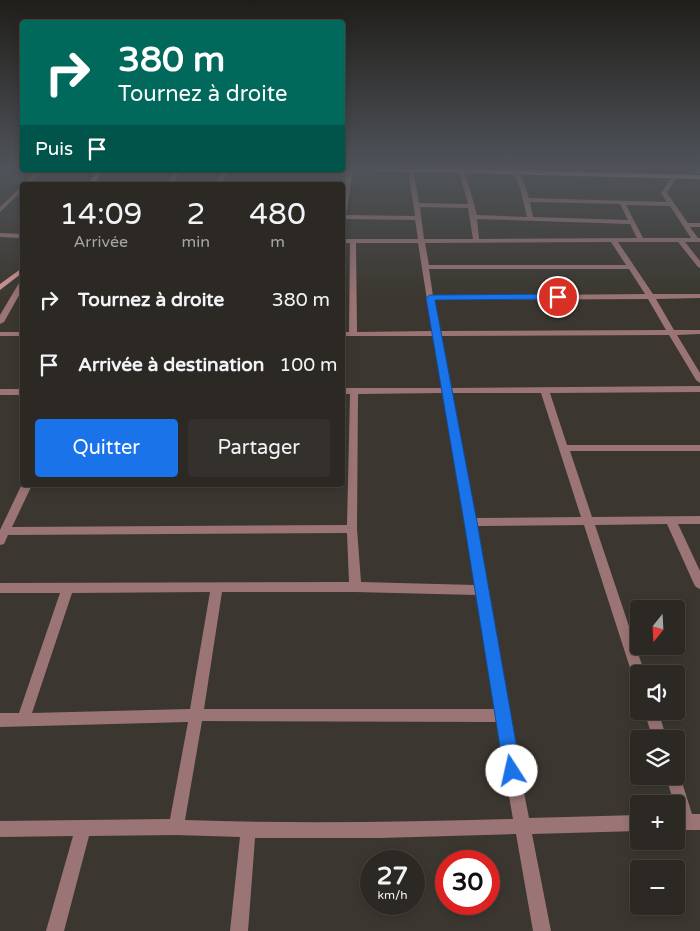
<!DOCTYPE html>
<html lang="fr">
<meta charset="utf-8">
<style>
body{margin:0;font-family:"Varela Round",sans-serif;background:#34312c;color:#f1f3f6;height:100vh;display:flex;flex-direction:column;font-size:19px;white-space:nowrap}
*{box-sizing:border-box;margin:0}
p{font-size:16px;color:#a6a6a6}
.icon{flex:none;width:28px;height:28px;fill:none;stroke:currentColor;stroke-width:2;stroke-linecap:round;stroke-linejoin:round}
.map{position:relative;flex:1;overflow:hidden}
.sheet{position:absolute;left:20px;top:182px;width:325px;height:305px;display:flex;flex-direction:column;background:#2c2924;border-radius:5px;box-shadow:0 2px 8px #0003,0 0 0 1px #484541}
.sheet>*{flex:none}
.hud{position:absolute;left:20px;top:20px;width:325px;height:152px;border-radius:5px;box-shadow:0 2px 8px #0003,0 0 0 1px #484541;background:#00695c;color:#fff;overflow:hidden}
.needle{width:32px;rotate:198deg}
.fabs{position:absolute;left:630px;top:600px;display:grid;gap:10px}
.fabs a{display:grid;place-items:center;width:55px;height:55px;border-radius:5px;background:#2c2924;box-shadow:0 2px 8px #0003,0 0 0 1px #484541;font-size:25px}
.speed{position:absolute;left:360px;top:850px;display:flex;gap:10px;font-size:25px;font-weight:700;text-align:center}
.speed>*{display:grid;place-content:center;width:65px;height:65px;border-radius:50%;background:#2c2924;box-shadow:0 2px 8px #0003,0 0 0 1px #484541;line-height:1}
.speed small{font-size:12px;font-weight:400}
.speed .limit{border:8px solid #d22;background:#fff;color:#111}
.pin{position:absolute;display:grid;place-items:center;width:42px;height:42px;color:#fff;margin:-21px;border:2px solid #fff;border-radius:50%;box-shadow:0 1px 5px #0007}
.me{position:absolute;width:55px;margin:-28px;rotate:350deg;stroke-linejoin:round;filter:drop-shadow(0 0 4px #0008)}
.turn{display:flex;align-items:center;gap:18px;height:105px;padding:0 15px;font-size:22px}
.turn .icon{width:65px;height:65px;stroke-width:2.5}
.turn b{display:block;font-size:35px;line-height:42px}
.then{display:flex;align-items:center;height:48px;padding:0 15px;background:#0003;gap:10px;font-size:19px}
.eta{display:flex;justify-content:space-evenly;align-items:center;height:85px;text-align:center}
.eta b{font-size:30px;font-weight:600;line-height:35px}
.button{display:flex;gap:10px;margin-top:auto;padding:10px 15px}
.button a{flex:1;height:58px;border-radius:5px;background:#1a73e8;color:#fff;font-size:20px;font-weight:600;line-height:58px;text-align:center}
.button a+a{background:#34312c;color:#f1f3f6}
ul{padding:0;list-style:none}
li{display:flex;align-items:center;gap:15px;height:65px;padding:0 15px}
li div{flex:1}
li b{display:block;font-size:19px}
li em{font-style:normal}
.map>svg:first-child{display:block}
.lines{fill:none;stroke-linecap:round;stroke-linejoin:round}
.street{fill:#9b7575;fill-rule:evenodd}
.secondary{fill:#d39798;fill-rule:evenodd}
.primary{fill:#feb1b2;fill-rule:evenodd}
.route{fill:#1a73e8;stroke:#114b97}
</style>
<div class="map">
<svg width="700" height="931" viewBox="0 0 700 931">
<rect width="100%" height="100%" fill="#3b3730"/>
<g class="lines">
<!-- street -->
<g class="street">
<path d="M 347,169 L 353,169 L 346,215 L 415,216 L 408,170 L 413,169 L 419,203 L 468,204 L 459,172 L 462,170 L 465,172 L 477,215 L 527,217 L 520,187 L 513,173 L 516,171 C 523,177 526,189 529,198 L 667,202 L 661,193 L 672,176 L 676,176 L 677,177 L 667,193 L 688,223 L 700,223 L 700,227 L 690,227 L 698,238 L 700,238 L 700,242 L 685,242 L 700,261 L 700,268 L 698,267 L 678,242 L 618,242 L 653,294 L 700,294 L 700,298 L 656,299 L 674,330 L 700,330 L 700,334 L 677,335 L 700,373 L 700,383 L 696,380 L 669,335 L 441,336 L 451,388 L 700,386 L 700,392 L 550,393 L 567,445 L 700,445 L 700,451 L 570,451 L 592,517 L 700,516 L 700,524 L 678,524 L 700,571 L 700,589 L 696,587 L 694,584 L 667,524 L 595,525 L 645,674 L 639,674 L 639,680 L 634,678 L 632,674 L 584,525 L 477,526 L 509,716 L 529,818 L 639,815 L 639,831 L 532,834 L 551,931 L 533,931 L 516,834 L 380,838 L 255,838 L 248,931 L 230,931 L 240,837 L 176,835 L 89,836 L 64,931 L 46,931 L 73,836 L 0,837 L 0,821 L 170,819 L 188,722 L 0,727 L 0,713 L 19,713 L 60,593 L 0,593 L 0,583 L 349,582 L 347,533 L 8,535 L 4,544 L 0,545 L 0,530 L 22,484 L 32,485 L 12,527 L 347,525 L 350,394 L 342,394 L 342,388 L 442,388 L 433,336 L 342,336 L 342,332 L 349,332 L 350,243 L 342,243 L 342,239 L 418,239 L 415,220 L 342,219 L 342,200 ZM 530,202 L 620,204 L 628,220 L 533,217 ZM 626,205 L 670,206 L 691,238 L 643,238 ZM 420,207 L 468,208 L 473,239 L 424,239 ZM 477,219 L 630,224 L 637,238 L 479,239 ZM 611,242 L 626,265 L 429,265 L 425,243 ZM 356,243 L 418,243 L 432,331 L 357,332 ZM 429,269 L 629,269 L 645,294 L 433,296 ZM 648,299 L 666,330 L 440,331 L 434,300 ZM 443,393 L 475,585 L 361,582 L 357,529 L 358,394 ZM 452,393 L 541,393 L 581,517 L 476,518 ZM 210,592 L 190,709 L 32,713 L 72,593 ZM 222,592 L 355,592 L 477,595 L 494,709 L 204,709 ZM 202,721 L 496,722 L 513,819 C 404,822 295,824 185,820 Z"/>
<polygon points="696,169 700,169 700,174 698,173"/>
<polygon points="37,170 43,170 28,185 22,186"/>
<polygon points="174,170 180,170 173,185 167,185"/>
<polygon points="222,170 228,170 222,185 216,185"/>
<polygon points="22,186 22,191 0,212 0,207"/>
<polygon points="0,233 22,234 22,238 0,237"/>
<polygon points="19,283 22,283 22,290 4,322 0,324 0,315"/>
<rect x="0" y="332" width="22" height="4"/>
<rect x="0" y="389" width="22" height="6"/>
<polygon points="644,711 658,711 667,739 653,739"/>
<polygon points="676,770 680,776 692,814 700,814 700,830 676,830 676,804 674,804 666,776 676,776"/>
</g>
<!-- secondary -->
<g class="secondary">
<polygon points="98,170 104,170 93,185 87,185"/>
<polygon points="22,268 22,273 0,290 0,284"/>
</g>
<!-- primary -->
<polygon class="primary" points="375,169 480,169 700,175 700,179 378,171"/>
</g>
<!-- sky -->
<linearGradient id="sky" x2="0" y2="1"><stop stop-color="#201e1a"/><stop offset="0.56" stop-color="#4f5359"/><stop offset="1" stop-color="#4f5359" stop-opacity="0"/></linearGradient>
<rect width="700" height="300" fill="url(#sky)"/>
<!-- route -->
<polygon class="route" points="558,294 562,297 561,299 435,300 477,522 521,771 518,777 512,780 506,777 504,771 464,522 426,298 430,295"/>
</svg>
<div class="fabs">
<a><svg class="needle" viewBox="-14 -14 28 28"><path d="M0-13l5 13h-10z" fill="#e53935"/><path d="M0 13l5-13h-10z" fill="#a6a6a6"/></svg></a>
<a><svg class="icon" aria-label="sound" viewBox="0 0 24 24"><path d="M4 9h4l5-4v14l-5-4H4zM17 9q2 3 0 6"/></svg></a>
<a><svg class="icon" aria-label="layers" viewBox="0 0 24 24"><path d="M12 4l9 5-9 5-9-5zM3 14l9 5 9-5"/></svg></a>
<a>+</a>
<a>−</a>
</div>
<div class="speed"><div>27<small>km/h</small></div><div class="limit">30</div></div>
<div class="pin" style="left:558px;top:297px;background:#d93025"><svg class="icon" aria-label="arrive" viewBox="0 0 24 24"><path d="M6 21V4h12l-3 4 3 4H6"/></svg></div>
<svg class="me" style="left:512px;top:771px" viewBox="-20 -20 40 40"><circle r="19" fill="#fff"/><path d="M0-13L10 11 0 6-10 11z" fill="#1a73e8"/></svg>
<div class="hud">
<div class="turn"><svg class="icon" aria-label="right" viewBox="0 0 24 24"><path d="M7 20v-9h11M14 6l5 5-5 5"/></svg><div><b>380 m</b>Tournez à droite</div></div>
<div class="then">Puis<svg class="icon" aria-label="arrive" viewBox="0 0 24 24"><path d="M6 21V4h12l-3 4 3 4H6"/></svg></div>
</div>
<section class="sheet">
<div class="eta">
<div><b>14:09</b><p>Arrivée</p></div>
<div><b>2</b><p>min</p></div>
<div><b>480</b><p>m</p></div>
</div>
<ul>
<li><svg class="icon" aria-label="right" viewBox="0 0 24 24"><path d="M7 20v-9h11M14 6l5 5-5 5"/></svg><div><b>Tournez à droite</b></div><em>380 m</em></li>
<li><svg class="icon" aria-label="arrive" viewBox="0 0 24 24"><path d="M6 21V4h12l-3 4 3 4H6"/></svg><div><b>Arrivée à destination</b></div><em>100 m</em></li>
</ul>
<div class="button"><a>Quitter</a><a>Partager</a></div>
</section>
</div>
